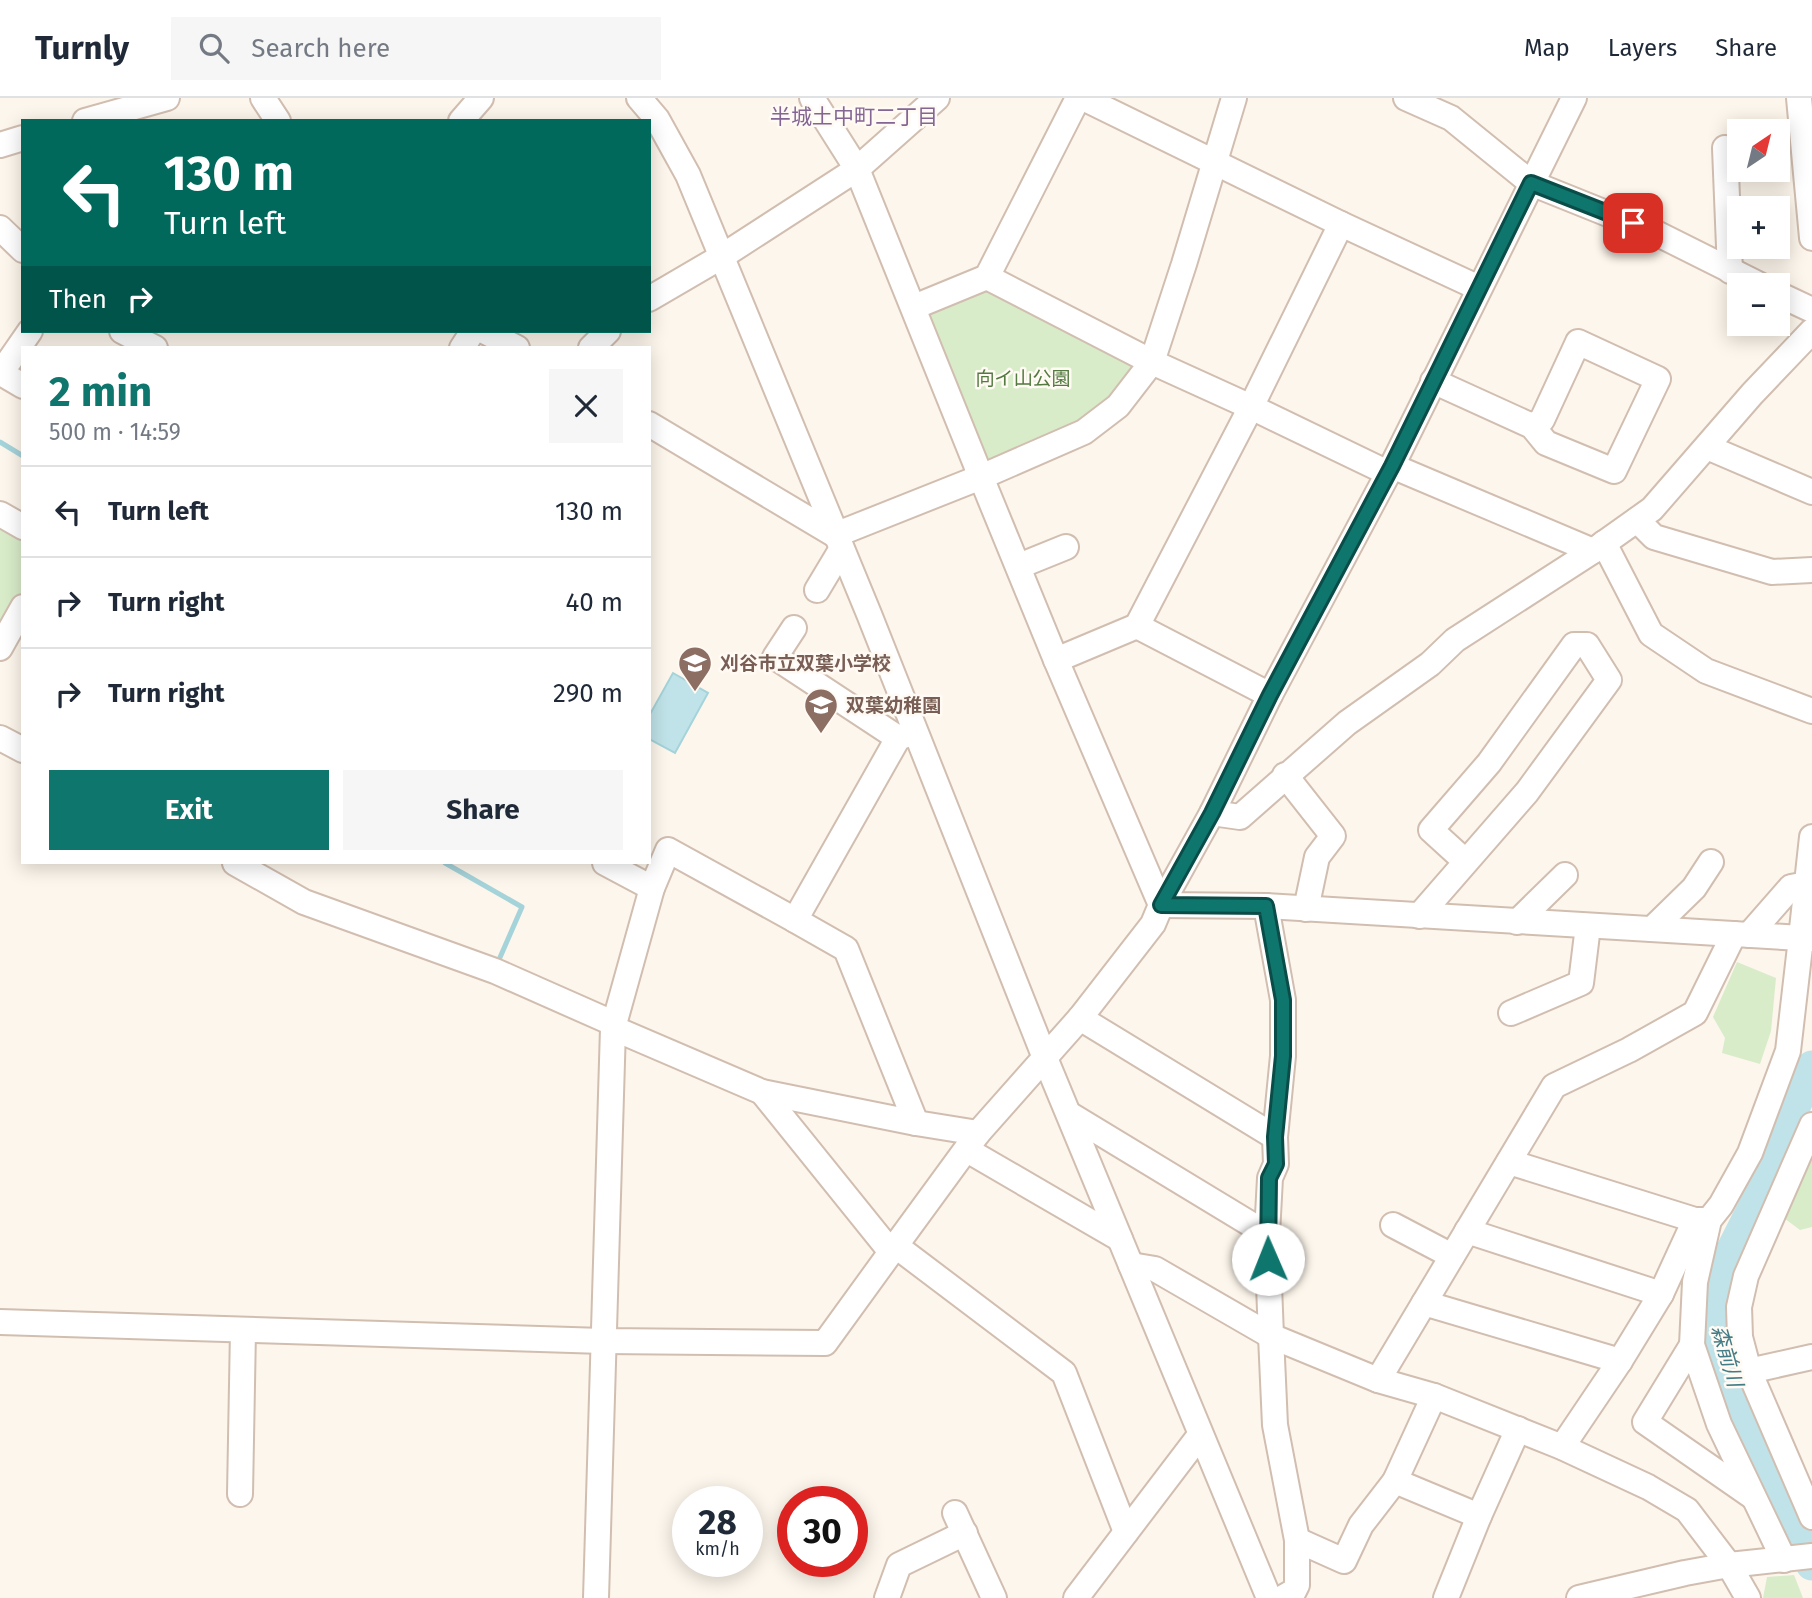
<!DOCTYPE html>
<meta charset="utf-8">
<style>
body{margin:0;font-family:"Fira Sans","Noto Sans JP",sans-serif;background:#f6f6f7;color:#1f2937;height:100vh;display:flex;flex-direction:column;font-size:26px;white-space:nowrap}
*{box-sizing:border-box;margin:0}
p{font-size:23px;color:#747a83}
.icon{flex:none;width:38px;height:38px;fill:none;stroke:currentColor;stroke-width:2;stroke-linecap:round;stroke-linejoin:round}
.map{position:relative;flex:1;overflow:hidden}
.side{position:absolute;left:21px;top:248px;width:630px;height:518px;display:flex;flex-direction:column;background:#fff;border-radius:0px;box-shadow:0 4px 18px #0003}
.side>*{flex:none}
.top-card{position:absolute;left:21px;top:21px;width:630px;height:214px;border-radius:0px;box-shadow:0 4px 18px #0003;background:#00695c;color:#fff;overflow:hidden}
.needle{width:46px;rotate:35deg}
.buttons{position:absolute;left:1727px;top:21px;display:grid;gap:14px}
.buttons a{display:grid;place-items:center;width:63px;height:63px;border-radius:0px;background:#fff;box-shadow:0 4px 18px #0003;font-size:35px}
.speed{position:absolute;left:672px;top:1388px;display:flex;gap:14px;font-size:35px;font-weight:700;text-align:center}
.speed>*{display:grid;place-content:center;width:91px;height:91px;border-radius:50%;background:#fff;box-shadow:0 4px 18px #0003;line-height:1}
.speed small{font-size:18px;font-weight:400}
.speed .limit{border:10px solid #d22;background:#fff;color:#111}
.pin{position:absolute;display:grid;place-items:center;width:60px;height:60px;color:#fff;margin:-30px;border-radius:14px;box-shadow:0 4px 10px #0006}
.me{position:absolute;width:77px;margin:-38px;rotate:359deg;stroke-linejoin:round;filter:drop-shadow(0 0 5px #0008)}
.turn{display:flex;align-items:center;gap:24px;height:147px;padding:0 28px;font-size:32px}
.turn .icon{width:91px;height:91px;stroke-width:2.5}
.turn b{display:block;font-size:49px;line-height:60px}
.then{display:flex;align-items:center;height:66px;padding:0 28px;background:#0003;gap:14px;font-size:26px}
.round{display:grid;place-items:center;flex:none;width:74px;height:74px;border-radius:0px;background:#f6f6f7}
.head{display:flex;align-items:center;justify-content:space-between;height:119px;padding:0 28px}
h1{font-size:42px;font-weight:700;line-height:52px;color:#0f766e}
.primary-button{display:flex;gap:14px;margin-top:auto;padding:14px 28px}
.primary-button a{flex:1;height:80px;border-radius:0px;background:#0f766e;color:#fff;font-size:28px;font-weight:700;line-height:80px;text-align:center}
.primary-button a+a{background:#f6f6f7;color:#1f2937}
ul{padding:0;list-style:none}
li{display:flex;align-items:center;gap:21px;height:91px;padding:0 28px;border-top:2px solid #e0e1e3}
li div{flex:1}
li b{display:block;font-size:26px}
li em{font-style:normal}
header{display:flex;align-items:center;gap:42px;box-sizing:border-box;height:98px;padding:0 35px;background:#fff;border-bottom:2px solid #e0e1e3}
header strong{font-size:33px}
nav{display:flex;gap:38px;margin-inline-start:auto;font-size:24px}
.search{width:490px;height:63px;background:#f6f6f7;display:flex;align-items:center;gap:18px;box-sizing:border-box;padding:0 24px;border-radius:0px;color:#747a83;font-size:26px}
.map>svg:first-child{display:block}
.green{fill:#d8ecc9}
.water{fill:#bfe3e8;stroke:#a5d3da;stroke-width:2}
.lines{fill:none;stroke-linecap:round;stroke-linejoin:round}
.stream{stroke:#a5d3da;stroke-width:5}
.river{stroke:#bfe3e8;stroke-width:33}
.minor-casing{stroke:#d1beb0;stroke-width:28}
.minor{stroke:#fff;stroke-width:24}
.route-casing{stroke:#0a4d48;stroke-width:18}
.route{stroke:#0f766e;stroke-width:12}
.labels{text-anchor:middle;stroke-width:5;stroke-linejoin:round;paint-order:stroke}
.park-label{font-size:19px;fill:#537a41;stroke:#fffaf3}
.education-label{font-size:19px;font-weight:bold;fill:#785e54;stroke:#fffaf3;text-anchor:start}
.neighbourhood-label{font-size:21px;fill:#846695;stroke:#fffaf3}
.water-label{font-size:21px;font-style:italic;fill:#437c86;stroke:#fffaf3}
</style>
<header>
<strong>Turnly</strong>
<div class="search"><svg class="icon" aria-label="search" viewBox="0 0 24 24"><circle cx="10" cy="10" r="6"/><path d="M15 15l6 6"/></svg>Search here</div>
<nav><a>Map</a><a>Layers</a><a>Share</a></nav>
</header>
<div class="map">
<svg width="1812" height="1500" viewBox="0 0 1812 1500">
<rect width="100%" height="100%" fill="#fdf6ec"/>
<!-- green -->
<g class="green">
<polygon points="986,190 1140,267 1112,303 1078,327 988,364 927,214"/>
<polygon points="0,426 23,440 23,494 0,534"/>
<polygon points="1737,864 1776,880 1771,933 1760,966 1722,955 1725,940 1713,919"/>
<polygon points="1812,1058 1812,1129 1800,1132 1784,1120"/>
<polygon points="1794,1477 1803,1500 1763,1500 1767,1479"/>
</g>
<!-- water -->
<polygon class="water" points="673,575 708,595 675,655 649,641 649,618"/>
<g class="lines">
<!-- stream -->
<g class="stream">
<polyline points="0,344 23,358"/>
<polyline points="445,765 522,809 498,864 502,865"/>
</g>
<!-- river -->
<polyline class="river" points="1812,969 1769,1063 1758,1102 1722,1173 1715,1199 1715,1232 1762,1364 1800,1437 1812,1466"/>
<!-- minor casing -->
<g class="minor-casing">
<g id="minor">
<polyline points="263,0 278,23"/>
<polyline points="639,0 657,21 688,77 869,516 1045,960 1269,1500"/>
<polyline points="812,0 857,71 981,379 1084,334 1118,308 1152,264 1184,166 1234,0"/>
<polyline points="1083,0 1341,126 1479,190"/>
<polyline points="1406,0 1451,20 1531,85 1658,136 1760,187"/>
<polyline points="1574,0 1392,368 1270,597 1212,715 1161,807 1266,808 1801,840 1812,739"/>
<polyline points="1799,0 1812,140"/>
<polyline points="85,23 167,0"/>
<polyline points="461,23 481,0"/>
<polyline points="0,47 23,40"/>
<polyline points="1725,50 1730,173"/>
<polyline points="0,130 23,152"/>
<polyline points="987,179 1152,264 1251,309 1388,375"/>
<polyline points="1778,196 1812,212"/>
<polyline points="649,201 721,159 857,71 937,0"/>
<polyline points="914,209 987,179 1078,0"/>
<polyline points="122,233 155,250"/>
<polyline points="484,233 517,250"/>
<polyline points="462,250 473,233"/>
<polyline points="591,250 608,233"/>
<polyline points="1433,283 1532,328 1546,345 1614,373 1658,281 1578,244 1542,322 1532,328"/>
<polyline points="23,288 1,275 30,233"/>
<polyline points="649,326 835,437 981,379 1056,562 1161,807 1153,826 1080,920 978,1035 891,1154"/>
<polyline points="1707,349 1812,394"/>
<polyline points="1392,368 1593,453"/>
<polyline points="0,416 23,429"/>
<polyline points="1637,422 1654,439 1772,474 1812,472"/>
<polyline points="1604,445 1651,536 1706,573 1812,613"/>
<polyline points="1019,468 1066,449"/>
<polyline points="817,492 841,452"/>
<polyline points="1137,528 1270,597"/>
<polyline points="794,530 775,559 898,640"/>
<polyline points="0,550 23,509"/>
<polyline points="1056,562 1137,528 1251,309 1341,126"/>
<polyline points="0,640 23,652"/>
<polyline points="1285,677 1333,738 1317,759 1306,811"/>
<polyline points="1212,715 1240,719 1347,625 1430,566 1455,542 1593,453 1652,411 1752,296 1812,233"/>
<polyline points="235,765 304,804 495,873 615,926"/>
<polyline points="605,765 652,790"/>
<polyline points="1266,808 1283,902 1283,958 1275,1039 1276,1066 1270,1080 1267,1136 1271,1238 1275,1327 1297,1442 1297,1487 1294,1493 1282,1500"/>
<polyline points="1419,818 1527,694 1609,582 1587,547 1574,547 1489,665 1431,732 1465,763"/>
<polyline points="1517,824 1565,777"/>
<polyline points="1652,831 1694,790 1711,764"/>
<polyline points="1749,837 1791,789 1807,786"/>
<polyline points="1511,915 1581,885 1588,828"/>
<polyline points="1080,920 1275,1039"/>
<polyline points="762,994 916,1025 846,851 795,822"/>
<polyline points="1069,1016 1267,1136"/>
<polyline points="916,1025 978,1035"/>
<polyline points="1812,1027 1746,1178 1739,1209 1740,1239 1749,1273 1812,1419"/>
<polyline points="967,1052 1120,1141"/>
<polyline points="1509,1064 1695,1122 1709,1122"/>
<polyline points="1393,1127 1452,1158"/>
<polyline points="1467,1133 1661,1196"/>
<polyline points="896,1148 1064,1275 1126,1434"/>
<polyline points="1131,1167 1155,1171 1271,1238 1378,1282 1434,1298 1562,1349 1648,1389 1687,1412 1729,1467 1748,1500"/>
<polyline points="1424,1205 1620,1263"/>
<polyline points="0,1224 603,1243 825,1245 891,1154 762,994 613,930"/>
<polyline points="1692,1247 1645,1324 1753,1399"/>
<polyline points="1749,1273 1812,1259"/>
<polyline points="1378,1282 1554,988 1629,952 1695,915 1734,836"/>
<polyline points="1562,1349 1620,1263 1661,1196 1695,1122"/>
<polyline points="1395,1383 1479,1418 1518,1331"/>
<polyline points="240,1396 243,1232"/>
<polyline points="955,1415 994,1500"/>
<polyline points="1297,1442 1344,1463 1361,1427 1395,1383 1434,1298"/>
<polyline points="1784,1462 1719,1326 1692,1247 1695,1184 1709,1122 1721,1107 1750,1055 1788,953 1801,840 1812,841"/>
<polyline points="596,1500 613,930 652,790 668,752 795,822 898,640 914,634"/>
<polyline points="887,1500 899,1467 965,1435"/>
<polyline points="1076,1500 1200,1337"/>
<polyline points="1446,1500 1479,1418"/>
<polyline points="1579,1500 1685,1475 1729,1467 1812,1458"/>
</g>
</g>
<!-- minor -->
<use href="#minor" class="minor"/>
</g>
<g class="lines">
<!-- route casing -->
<g class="route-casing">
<polyline id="route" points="1268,1161 1269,1080 1276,1066 1275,1039 1283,958 1283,902 1266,808 1161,807 1212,715 1270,597 1392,368 1531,85 1633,125"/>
</g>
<!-- route -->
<use href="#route" class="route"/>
</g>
<!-- icons -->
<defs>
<g id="school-pin" transform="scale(1.75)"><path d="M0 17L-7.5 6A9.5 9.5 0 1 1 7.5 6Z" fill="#8d6e63" stroke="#fffaf3"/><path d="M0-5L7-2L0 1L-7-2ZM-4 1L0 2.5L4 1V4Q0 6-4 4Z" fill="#fff"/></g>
</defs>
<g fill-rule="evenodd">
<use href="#school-pin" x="695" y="565"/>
<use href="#school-pin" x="821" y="607"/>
</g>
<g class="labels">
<!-- park labels -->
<g class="park-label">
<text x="1023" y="287">向イ山公園</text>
</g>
<!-- education labels -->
<g class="education-label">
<text x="720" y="572">刈谷市立双葉小学校</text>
<text x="846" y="614">双葉幼稚園</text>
</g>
<!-- neighbourhood labels -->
<g class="neighbourhood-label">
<text x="854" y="26">半城土中町二丁目</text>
</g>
<!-- water labels -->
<g class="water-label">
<text transform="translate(1727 1258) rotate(74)" y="7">森前川</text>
</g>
</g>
</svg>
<div class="buttons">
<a><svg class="needle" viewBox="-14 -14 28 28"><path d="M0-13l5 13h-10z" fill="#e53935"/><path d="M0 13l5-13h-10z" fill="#747a83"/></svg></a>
<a>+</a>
<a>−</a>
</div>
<div class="speed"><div>28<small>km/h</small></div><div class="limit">30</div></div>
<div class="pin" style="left:1633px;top:125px;background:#d93025"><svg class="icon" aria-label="arrive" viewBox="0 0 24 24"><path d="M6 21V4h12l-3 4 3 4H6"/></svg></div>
<svg class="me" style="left:1268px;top:1161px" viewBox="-20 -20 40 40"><circle r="19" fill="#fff"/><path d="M0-13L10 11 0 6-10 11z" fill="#0f766e"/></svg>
<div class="top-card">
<div class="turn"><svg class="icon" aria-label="left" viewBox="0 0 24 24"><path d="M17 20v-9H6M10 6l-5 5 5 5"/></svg><div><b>130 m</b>Turn left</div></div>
<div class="then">Then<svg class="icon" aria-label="right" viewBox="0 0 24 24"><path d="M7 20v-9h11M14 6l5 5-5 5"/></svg></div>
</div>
<section class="side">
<div class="head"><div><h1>2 min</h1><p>500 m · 14:59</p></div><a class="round"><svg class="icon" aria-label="close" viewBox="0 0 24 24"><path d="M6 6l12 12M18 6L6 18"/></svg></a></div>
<ul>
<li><svg class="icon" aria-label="left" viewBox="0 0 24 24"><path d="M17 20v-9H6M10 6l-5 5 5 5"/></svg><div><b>Turn left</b></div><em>130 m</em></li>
<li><svg class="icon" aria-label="right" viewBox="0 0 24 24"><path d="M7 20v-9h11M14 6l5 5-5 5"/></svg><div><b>Turn right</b></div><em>40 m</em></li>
<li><svg class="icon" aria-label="right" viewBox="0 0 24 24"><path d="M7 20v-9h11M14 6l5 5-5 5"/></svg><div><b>Turn right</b></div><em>290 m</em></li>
</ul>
<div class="primary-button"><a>Exit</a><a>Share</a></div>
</section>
</div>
